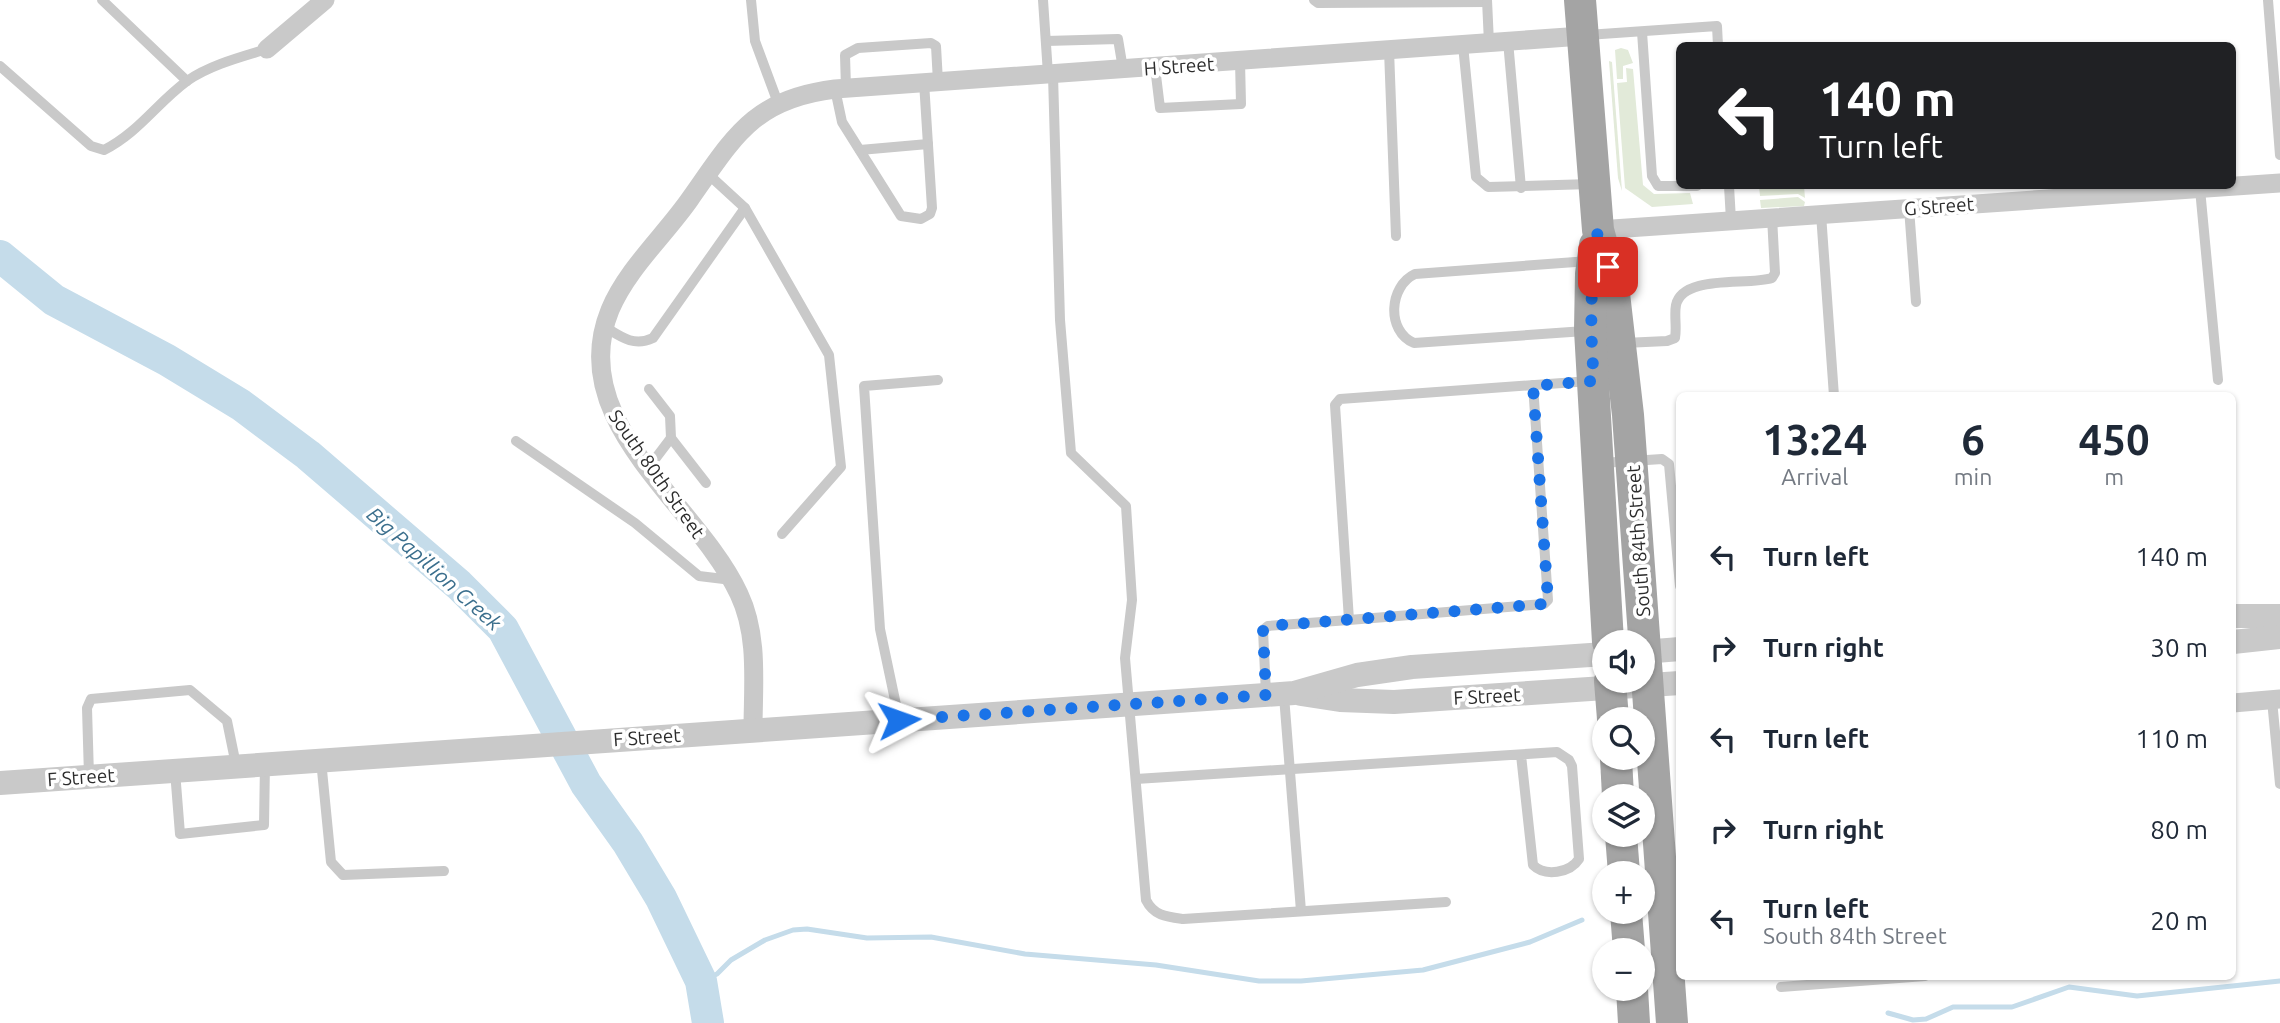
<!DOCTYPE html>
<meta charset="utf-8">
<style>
body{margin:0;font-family:Ubuntu,sans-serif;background:#f6f6f7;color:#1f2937;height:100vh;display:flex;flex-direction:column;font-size:26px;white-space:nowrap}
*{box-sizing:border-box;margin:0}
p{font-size:23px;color:#747a83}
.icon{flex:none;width:38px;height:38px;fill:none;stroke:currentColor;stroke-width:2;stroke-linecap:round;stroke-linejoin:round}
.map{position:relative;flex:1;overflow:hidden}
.panel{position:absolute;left:1676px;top:392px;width:560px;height:588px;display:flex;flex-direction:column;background:#fff;border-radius:10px;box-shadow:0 2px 5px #0004}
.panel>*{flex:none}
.hud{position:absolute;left:1676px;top:42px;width:560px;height:147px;border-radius:10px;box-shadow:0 2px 5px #0004;background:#202124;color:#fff;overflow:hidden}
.fabs{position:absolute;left:1592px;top:630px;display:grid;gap:14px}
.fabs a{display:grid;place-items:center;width:63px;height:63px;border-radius:50%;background:#fff;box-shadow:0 2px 5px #0004;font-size:35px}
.pin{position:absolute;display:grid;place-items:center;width:60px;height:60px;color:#fff;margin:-30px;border-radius:14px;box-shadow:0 4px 10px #0006}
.me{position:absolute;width:77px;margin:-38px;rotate:86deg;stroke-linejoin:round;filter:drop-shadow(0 0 5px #0008)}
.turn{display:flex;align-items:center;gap:24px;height:147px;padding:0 28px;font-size:32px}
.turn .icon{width:91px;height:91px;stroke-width:2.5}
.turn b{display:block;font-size:49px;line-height:60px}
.eta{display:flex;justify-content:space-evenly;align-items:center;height:119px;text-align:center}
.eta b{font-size:42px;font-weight:700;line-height:49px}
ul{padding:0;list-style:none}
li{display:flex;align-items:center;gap:21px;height:91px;padding:0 28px}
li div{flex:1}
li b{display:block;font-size:26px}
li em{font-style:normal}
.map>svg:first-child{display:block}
.green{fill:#e2ead9}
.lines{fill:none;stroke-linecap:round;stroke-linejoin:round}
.stream{stroke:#c5dcea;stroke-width:5}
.river{stroke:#c5dcea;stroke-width:32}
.service{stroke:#c9c9c9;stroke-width:10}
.minor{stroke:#c9c9c9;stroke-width:19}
.tertiary{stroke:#c9c9c9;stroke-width:24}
.primary{stroke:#a4a4a4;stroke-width:32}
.route{stroke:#1a73e8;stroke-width:12;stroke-dasharray:0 21.6}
.labels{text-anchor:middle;stroke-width:7;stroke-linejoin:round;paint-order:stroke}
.street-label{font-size:19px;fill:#2c2c2c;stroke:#fff}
.water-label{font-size:21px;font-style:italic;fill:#3b6f8d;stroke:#fff}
</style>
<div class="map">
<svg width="2280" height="1023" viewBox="0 0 2280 1023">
<rect width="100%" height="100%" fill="#fff"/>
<!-- green -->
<g class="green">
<polygon points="1621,48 1628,50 1633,63 1623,66 1623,79 1617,79 1615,50"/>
<polygon points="1609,61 1612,62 1622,191 1618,178"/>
<polygon points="1626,68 1633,69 1643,185 1654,194 1690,193 1693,204 1652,207 1625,188 1617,83 1627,82"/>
<polygon points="1759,186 1804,186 1805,198 1798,194 1760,196"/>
<polygon points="1798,197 1805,202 1804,206 1761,208 1760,200"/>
</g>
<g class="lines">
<!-- stream -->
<g class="stream">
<polyline points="701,981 717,974 731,960 765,940 793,930 807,929 867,938 931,937 1025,954 1156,965 1259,981 1301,981 1423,970 1530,942 1582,920"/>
<polyline points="1888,1013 1913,1020 1926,1019 1953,1007 2012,1007 2069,987 2137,996 2280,981"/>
</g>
<!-- river -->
<polyline class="river" points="0,256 54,300 167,360 241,405 308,455 459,585 503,629 586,784 628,843 661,898 701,981 708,1023"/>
<!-- service -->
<g class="service">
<polyline points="102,0 187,81"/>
<polyline points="751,0 755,41 778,103"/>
<polyline points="1043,0 1048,74"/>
<polyline points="1314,0 1318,3 1487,2"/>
<polyline points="1487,0 1489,43"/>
<polyline points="2268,0 2280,155"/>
<polyline points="1642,32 1652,176 1658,186 1697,186"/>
<polyline points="1587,35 1717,26 1718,46"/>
<polyline points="1046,41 1118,39 1123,69"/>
<polyline points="1508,41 1521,188"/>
<polyline points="1463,45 1476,177 1488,187 1591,184"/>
<polyline points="1389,50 1396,236"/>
<path d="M 0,66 L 91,146 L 104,150 C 138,133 157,103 187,81 C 210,65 241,57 267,49"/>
<polyline points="1155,67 1160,108 1241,104 1240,61"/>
<path d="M 1053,75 L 1060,320 L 1071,453 L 1126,506 L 1132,600 L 1125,658 L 1146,900 C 1154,916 1167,917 1183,919 L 1446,902"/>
<polyline points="846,88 845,55 858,48 931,43 936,46 938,82"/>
<polyline points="835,89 842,122 901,216 921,219 930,214 932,208 924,82"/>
<polyline points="860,150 928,144"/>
<polyline points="708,174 745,208 829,355 841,467 782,534"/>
<polyline points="1729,186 1731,220"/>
<polyline points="2200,189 2218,380"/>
<polyline points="1909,208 1916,302"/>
<polyline points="1821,214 1834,396"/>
<path d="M 605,327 C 621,337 634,347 653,338 L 745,208"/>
<path d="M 1585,331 L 1414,343 C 1386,331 1389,286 1415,274 L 1589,261"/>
<path d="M 1624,343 L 1667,341 L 1675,338 C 1677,328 1674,315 1676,305 C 1683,274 1748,286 1772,278 L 1775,273 L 1772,217"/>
<polyline points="649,389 670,416 671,438"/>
<polyline points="516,441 635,523 699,576 732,580"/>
<polyline points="1602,463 1662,459 1669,464 1680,586"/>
<polyline points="649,467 671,438 706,483"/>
<polyline points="1349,620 1544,604 1548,600 1533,385"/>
<polyline points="1266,694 1263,630 1268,626 1349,620 1335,405 1340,399 1590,381"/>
<polyline points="1284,696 1301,911"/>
<polyline points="2272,700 2280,784"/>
<polyline points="899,719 880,629 864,386 938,380"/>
<polyline points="321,760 331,862 343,875 444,871"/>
<polyline points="175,771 180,834 264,825 265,763"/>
<polyline points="89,776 87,708 91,699 190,690 227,721 236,765"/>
<path d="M 1136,779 L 1557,752 L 1569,760 L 1572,766 L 1579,859 C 1570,873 1545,877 1533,865 L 1521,755"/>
<polyline points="1781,987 1925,976"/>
</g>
<!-- minor -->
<g class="minor">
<polyline points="267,49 325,0"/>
<polyline points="1598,230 2280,183"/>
<polyline points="2233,703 2280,699"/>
<path d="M 753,730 C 753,685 759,636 739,594 C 697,503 564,423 610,310 C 627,269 665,235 690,199 C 734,137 753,99 835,89 L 1582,36"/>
</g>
<!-- tertiary -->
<g class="tertiary">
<polyline points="2233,616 2280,616"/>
<polyline points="2233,642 2280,637"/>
<polyline points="1643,652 1680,649"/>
<polyline points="1301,694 1340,700 1394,702 1680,683"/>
<polyline points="0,783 1294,693 1357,675 1412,667 1605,654"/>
</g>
<!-- primary -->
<g class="primary">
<polyline points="1580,0 1598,230 1613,285 1628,415 1672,1023"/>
<polyline points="1595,245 1591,274 1590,330 1608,642"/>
<polyline points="1610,681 1613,719"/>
<polyline points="1616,758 1618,796"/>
<polyline points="1621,835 1624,873"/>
<polyline points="1626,912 1629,950"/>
<polyline points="1632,989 1634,1023"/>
</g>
</g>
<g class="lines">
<!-- route -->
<path class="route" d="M 899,720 L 1266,695 L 1263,630 L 1268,626 L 1544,604 L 1548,600 L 1533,386 L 1594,381 C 1590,329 1590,281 1598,230 L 1608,267"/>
</g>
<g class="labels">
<!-- street labels -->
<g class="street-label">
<text transform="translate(1179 66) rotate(-4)" y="7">H Street</text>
<text transform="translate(1939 206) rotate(-4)" y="7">G Street</text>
<text transform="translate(657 474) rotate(55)" y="7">South 80th Street</text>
<text transform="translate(1638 541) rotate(-94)" y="7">South 84th Street</text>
<text transform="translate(1487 696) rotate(-3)" y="7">F Street</text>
<text transform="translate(647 737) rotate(-4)" y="7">F Street</text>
<text transform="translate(81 777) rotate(-4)" y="7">F Street</text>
</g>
<!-- water labels -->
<g class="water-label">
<text transform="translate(434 569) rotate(42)" y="7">Big Papillion Creek</text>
</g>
</g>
</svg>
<div class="fabs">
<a><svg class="icon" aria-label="sound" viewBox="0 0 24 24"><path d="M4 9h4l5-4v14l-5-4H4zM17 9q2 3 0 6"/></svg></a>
<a><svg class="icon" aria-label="search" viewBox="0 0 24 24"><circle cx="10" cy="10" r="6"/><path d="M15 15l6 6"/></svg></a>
<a><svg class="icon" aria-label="layers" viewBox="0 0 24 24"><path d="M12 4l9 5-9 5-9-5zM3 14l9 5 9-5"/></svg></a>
<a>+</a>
<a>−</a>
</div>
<div class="pin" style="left:1608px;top:267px;background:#d93025"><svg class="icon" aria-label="arrive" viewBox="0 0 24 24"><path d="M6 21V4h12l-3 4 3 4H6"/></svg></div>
<svg class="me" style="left:899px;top:720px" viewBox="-20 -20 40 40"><path d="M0-17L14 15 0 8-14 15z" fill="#1a73e8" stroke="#fff" stroke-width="4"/></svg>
<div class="hud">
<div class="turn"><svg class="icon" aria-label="left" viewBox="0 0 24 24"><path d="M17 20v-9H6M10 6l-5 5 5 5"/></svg><div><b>140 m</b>Turn left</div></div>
</div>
<section class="panel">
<div class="eta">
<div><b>13:24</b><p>Arrival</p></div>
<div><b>6</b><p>min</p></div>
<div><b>450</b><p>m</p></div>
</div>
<ul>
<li><svg class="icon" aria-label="left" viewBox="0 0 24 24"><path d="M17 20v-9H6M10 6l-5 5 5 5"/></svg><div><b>Turn left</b></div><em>140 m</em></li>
<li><svg class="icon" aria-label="right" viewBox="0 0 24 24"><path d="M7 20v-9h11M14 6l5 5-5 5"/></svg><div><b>Turn right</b></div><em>30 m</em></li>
<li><svg class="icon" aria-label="left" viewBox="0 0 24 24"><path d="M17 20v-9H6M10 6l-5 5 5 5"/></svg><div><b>Turn left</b></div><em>110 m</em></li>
<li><svg class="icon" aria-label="right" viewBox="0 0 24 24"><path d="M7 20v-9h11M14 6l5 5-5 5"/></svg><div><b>Turn right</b></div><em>80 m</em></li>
<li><svg class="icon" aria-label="left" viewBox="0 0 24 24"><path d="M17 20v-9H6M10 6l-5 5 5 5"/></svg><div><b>Turn left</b><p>South 84th Street</p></div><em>20 m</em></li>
</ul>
</section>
</div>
